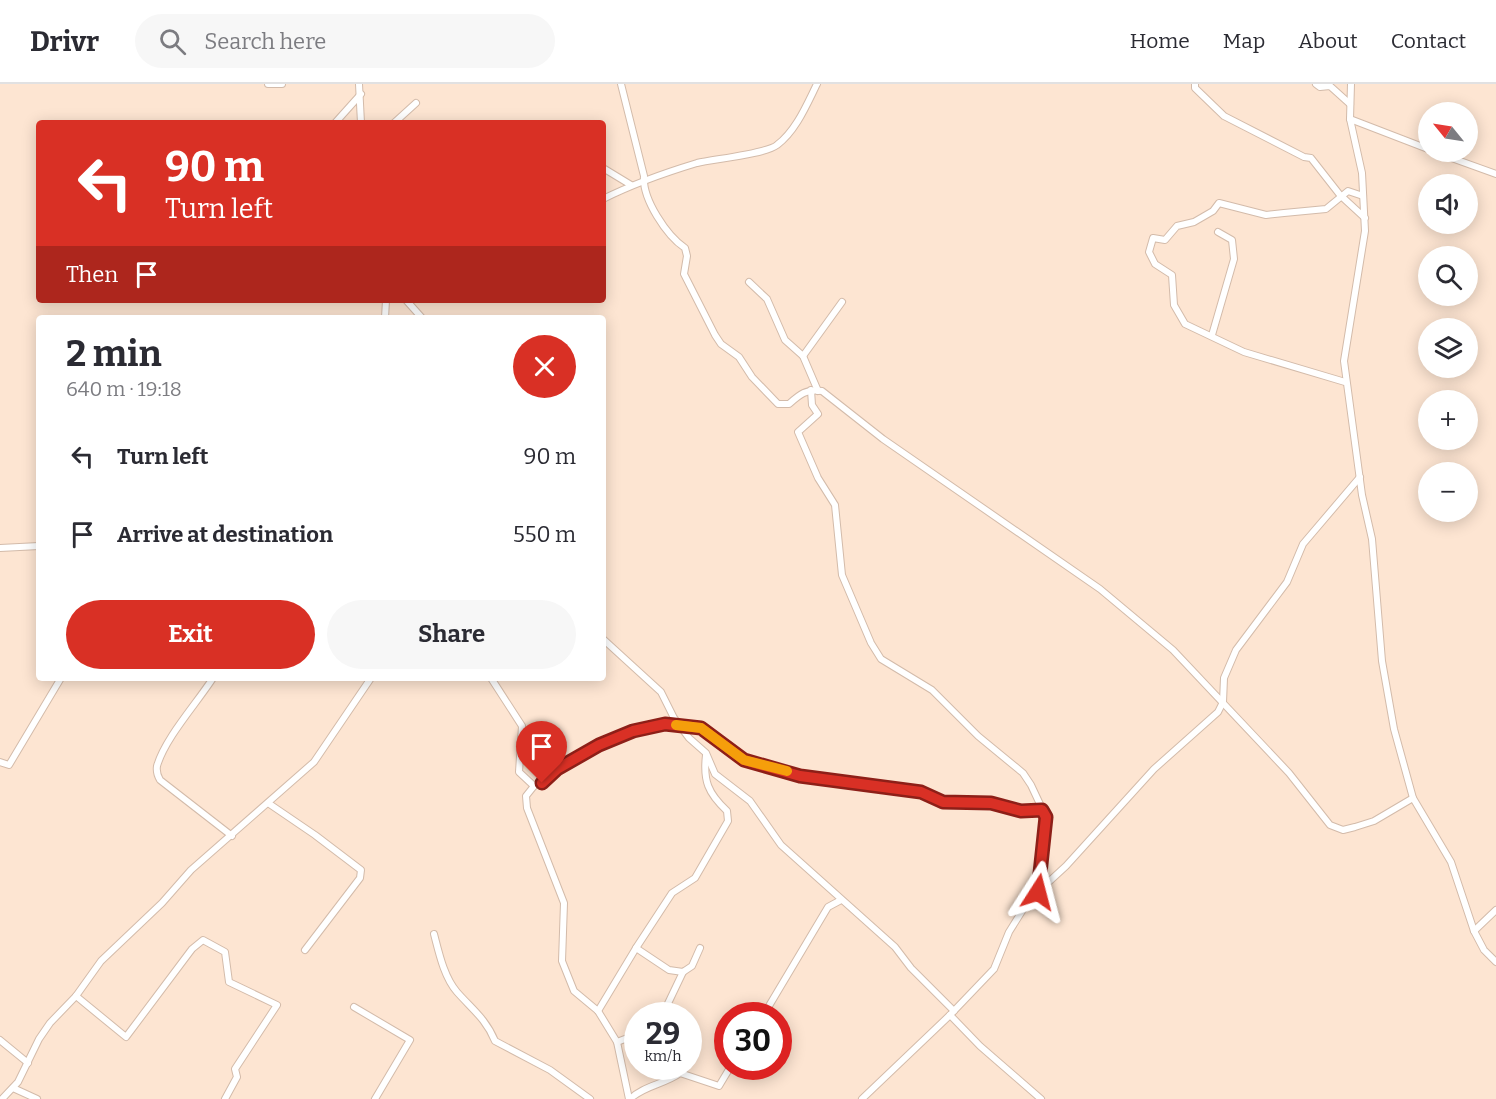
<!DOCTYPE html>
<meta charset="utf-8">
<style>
body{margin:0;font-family:Bitter,serif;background:#f7f7f7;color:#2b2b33;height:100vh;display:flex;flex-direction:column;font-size:22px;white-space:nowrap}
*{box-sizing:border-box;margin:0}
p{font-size:20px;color:#7c7c81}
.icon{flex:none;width:33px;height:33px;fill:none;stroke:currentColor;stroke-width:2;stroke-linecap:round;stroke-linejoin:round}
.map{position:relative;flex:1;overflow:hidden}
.side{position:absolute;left:36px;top:231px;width:570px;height:366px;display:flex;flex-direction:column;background:#fff;border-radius:6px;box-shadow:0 3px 15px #0003}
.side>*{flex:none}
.guide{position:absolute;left:36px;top:36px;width:570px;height:183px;border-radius:6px;box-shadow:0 3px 15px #0003;background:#d93025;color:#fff;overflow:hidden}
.needle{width:39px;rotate:300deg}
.controls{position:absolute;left:1418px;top:18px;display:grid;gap:12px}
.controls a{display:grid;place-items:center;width:60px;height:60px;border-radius:50%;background:#fff;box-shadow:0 3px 15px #0003;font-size:30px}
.speed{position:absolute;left:624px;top:918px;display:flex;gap:12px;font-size:30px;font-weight:700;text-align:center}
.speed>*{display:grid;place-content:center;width:78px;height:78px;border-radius:50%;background:#fff;box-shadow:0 3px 15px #0003;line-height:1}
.speed small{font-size:15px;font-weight:400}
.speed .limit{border:9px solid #d22;background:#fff;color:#111}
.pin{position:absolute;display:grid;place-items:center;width:51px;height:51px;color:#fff;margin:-62px -26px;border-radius:50% 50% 50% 0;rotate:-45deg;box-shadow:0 0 6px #0007}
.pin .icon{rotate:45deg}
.me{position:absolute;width:66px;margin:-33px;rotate:9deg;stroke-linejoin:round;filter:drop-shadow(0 0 4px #0008)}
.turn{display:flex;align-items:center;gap:21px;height:126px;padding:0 30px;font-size:27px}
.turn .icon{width:78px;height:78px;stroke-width:2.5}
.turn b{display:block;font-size:42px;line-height:51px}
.then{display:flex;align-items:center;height:57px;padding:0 30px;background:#0003;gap:12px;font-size:22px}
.round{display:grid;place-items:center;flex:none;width:63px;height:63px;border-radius:32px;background:#f7f7f7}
.summary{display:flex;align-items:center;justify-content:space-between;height:102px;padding:0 30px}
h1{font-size:36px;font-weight:700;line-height:45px}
.primary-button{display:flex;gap:12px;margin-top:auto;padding:12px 30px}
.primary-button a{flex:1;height:69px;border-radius:36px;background:#d93025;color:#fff;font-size:24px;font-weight:700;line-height:69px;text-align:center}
.primary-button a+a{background:#f7f7f7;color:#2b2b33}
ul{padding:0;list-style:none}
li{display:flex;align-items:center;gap:18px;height:78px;padding:0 30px}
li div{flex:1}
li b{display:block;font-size:22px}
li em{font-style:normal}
header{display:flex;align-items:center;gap:36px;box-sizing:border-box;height:84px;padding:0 30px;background:#fff;border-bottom:2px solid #e1e1e2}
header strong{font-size:28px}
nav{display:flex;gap:33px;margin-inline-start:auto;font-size:21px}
.search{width:420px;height:54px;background:#f7f7f7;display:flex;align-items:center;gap:15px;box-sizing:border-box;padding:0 21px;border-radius:33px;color:#7c7c81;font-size:22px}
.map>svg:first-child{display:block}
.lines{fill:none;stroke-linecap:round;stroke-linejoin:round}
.minor-casing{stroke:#d3bbaa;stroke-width:8}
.minor{stroke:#fff;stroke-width:6}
.route-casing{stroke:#8d1f18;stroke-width:15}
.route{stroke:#d93025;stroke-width:10}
.slow{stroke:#f59e0b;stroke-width:10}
</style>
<header>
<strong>Drivr</strong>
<div class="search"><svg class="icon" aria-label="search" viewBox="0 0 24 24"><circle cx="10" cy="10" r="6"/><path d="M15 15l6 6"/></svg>Search here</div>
<nav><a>Home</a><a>Map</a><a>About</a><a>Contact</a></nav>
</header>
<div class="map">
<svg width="1496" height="1015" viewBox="0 0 1496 1015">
<rect width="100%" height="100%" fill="#fde5d2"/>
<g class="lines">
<!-- minor casing -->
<g class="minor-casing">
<g id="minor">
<polyline points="268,0 282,0"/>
<polyline points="359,0 361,39"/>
<path d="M 621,0 L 644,92 C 642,115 667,152 685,164 L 687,172 L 684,190 L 715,251 L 721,260 L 739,273 L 752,293 L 778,320 L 789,320 C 800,310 806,305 822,307 L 883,355 L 1100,505 L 1173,566 L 1289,689 L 1330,741 L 1343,746 L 1355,743 L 1374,737 L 1413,714"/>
<polyline points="1195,0 1195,4 1224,32 1304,73 1311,74 1340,111 1365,134"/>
<polyline points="1316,0 1320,3 1330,2 1350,20"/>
<polyline points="1351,0 1350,35 1362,89 1365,147 1344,277 1362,411 1372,455 1382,577 1394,645 1413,714 1451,778 1474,847 1484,866 1496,878"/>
<polyline points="1350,35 1428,65"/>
<polyline points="335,39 361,10"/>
<polyline points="394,39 416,19"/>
<polyline points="1435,68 1496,90"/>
<polyline points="603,84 631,101"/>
<path d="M 603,115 C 633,100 664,89 697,79 C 714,75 766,70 777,61 C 796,47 807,20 817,0"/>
<polyline points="749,198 767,215 785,256 803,272 818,307"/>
<polyline points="406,216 422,234"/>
<polyline points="385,234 386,216"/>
<polyline points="1212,251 1234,175 1232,156 1218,148"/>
<polyline points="803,272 842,218"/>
<polyline points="1345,298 1244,268 1185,240 1174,221 1172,191 1155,180 1149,168 1153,154 1165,156 1177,142 1194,138 1213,127 1219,119 1266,131 1284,129 1326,125 1348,107 1363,112"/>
<polyline points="811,306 812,321 818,330 798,348 818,394 835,421 842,491 871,559 881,575 932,606 978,652 1023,689 1031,701 1046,733 1038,808"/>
<polyline points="0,464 39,462"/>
<polyline points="603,555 661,608 674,634 689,654 706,669 715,690 750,717 781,761 895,863 911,884 954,927"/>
<path d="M 213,594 C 197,619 165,654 157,682 C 156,688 157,691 160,696 L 232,752"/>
<polyline points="491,594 522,642 519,688 534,702"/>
<polyline points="0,678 9,681 61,594"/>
<polyline points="268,719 315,751 361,786 360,794 305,866"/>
<polyline points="1474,847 1496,826"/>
<path d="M 434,850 C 439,869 444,893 457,908 C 472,925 486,935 495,957 L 550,986 L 590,1015"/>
<path d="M 636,864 L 672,809 L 695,794 L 728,737 L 727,727 C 708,709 703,697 706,671"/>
<polyline points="76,912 126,953 192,865 203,856 225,868 229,898 277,921 235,985 237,993 225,1015"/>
<polyline points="354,923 410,956 375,1015"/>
<polyline points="598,927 636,864 669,886 683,888 692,882 700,864"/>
<polyline points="950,931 980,962 1041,1015"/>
<polyline points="662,932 683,888"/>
<polyline points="763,932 828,823 841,816"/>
<polyline points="0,956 28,979"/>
<polyline points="617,958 638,950"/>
<polyline points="13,1004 37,1015"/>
<polyline points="2,1015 18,998 39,955 50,939 76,912 101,877 162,819 191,786 314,678 371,594"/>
<polyline points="629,1015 617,958 598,927 574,907 562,877 564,819 527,724 526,712 534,702 579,671 633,647 653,645 665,640 701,644 726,665 744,676 800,692 921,708 943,718 959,721 991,719 1021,727 1042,726"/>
<path d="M 630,1015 C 643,1002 665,1000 680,989 L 719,1002 L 731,982"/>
<polyline points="862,1015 950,931 994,885 1009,848 1029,816 1066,782 1154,685 1218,628 1223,618 1224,594 1236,566 1287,498 1303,460 1360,393"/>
</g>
</g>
<!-- minor -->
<use href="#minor" class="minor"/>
</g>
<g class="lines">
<!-- route casing -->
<g class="route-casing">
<polyline id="route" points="542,699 557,685 599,661 633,647 665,640 701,644 744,676 800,692 921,708 943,718 991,719 1021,727 1042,726 1046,733 1038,808"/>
</g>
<!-- route -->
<use href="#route" class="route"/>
<!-- slow -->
<polyline class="slow" points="676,641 701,644 744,676 787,687"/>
</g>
</svg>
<div class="controls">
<a><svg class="needle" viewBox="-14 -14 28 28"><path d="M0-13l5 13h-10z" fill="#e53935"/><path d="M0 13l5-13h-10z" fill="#7c7c81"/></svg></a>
<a><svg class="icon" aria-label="sound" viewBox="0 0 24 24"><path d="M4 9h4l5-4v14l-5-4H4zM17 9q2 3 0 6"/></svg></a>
<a><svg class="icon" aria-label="search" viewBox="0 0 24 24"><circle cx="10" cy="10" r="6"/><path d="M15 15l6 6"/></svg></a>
<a><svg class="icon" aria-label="layers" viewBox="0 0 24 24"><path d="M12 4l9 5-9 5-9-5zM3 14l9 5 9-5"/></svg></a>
<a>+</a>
<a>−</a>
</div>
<div class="speed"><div>29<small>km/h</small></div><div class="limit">30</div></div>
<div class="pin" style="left:542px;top:699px;background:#d93025"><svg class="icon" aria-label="arrive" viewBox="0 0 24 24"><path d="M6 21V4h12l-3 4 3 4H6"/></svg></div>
<svg class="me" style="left:1038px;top:808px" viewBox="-20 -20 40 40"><path d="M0-17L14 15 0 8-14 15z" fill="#d93025" stroke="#fff" stroke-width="4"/></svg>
<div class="guide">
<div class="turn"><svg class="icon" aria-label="left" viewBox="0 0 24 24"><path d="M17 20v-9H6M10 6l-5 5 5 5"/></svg><div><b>90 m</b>Turn left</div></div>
<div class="then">Then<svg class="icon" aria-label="arrive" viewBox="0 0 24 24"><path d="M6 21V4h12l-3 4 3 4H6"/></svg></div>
</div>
<section class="side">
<div class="summary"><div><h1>2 min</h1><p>640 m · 19:18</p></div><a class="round" style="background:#d93025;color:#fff"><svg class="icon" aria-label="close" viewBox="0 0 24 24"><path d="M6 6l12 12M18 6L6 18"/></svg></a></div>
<ul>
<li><svg class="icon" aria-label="left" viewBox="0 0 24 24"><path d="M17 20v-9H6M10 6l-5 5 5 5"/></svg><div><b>Turn left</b></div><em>90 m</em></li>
<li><svg class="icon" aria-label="arrive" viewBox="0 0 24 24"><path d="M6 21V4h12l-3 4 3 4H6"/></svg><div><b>Arrive at destination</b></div><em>550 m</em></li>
</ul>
<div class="primary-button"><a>Exit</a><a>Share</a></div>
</section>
</div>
